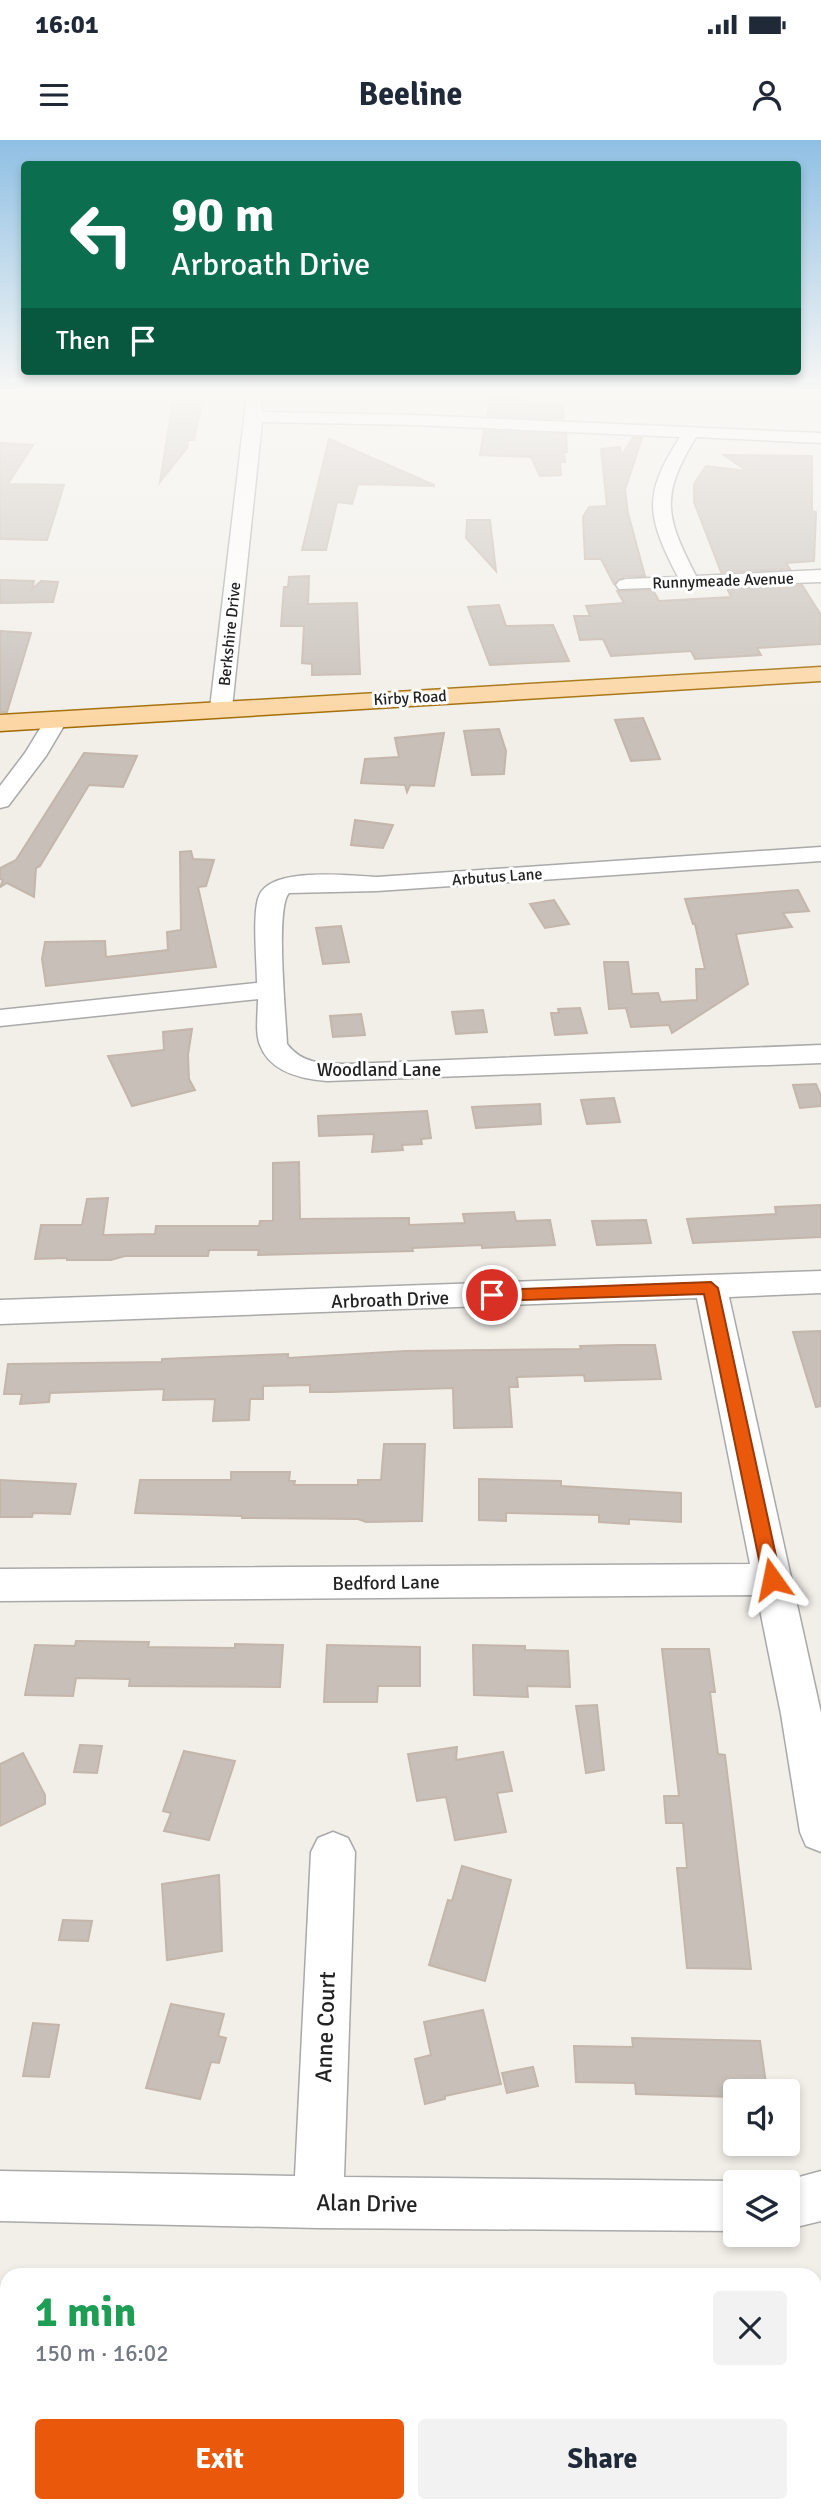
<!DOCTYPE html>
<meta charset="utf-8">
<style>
body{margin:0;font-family:Signika,sans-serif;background:#f2f2f3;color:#1f2937;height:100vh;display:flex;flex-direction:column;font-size:26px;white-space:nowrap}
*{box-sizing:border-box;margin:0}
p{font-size:23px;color:#747a83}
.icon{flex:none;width:38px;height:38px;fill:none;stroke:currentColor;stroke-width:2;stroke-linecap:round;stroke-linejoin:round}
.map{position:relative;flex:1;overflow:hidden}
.side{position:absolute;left:0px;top:2128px;width:822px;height:245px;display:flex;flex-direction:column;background:#fff;border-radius:21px 21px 0 0;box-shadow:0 4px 10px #0003}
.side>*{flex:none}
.guide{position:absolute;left:21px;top:21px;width:780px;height:214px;border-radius:7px;box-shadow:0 4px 10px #0003;background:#0b6e4f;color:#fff;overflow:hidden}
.buttons{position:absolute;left:723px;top:1939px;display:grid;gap:14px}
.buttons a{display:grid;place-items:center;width:77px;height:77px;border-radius:7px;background:#fff;box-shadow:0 4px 10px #0003;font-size:35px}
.pin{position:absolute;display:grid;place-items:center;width:60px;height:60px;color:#fff;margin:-30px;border:4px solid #fff;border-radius:50%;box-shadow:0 2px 7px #0007}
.me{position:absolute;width:77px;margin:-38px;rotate:348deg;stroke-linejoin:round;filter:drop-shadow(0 0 5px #0008)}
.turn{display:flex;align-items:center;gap:24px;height:147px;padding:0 35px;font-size:32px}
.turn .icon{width:91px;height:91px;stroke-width:2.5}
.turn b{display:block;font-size:49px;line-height:60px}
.then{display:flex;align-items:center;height:66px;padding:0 35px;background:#0003;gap:14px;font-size:26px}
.round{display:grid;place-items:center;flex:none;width:74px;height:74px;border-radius:7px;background:#f2f2f3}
.head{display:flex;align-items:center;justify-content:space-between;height:119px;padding:0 35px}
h1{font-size:42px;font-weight:700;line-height:52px;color:#1e9e55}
.button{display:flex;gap:14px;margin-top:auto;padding:14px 35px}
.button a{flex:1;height:80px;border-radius:7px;background:#ea580c;color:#fff;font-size:28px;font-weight:700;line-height:80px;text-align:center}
.button a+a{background:#f2f2f3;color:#1f2937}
.status{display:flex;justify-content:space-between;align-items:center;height:49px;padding:0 35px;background:#fff;direction:ltr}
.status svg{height:19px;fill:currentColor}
header{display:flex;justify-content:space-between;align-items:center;height:91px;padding:0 35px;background:#fff;font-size:32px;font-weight:700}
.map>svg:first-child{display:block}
.building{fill:#c7bfb8;stroke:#c4b6ab;stroke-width:2}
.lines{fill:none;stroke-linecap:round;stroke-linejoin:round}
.minor-casing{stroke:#a9a9a9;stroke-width:3}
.major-casing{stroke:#a06b00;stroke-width:3}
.minor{fill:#fff;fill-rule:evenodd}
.major{fill:#fcd6a4;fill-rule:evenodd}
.route{fill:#ea580c;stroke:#983908;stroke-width:2}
.labels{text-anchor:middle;stroke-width:6;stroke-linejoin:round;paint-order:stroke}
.far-street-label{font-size:16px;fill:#222;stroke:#fff}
.street-label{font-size:19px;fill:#222;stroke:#fff}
.near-street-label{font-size:23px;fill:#222;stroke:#fff}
</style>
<div class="status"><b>16:01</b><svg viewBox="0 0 49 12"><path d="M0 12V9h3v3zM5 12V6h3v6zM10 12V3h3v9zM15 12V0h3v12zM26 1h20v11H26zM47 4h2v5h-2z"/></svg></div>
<header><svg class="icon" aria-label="menu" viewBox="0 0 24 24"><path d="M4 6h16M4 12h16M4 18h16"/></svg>Beeline<svg class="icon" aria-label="person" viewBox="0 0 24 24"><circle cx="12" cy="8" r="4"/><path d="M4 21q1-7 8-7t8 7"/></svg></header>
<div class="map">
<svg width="821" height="2373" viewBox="0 0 821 2373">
<rect width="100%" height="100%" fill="#f2efe9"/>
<!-- building -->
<g class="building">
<polygon points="491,257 521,258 520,263 563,264 564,279 487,276"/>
<polygon points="173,260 202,261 194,300 188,300 187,308 160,342"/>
<polygon points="484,291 566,294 567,312 564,312 565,322 560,322 561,335 540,336 531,317 480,315"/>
<polygon points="633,298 642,298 625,350 628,373 645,436 625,436 614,444 601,419 585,419 583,377 589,367 607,366 601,309 620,307 621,316"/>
<polygon points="329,299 434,345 434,346 358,344 352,364 337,362 326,410 302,410"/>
<polygon points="0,303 33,305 8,344 64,345 47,400 0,399"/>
<polygon points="724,315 812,316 812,371 816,372 814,421 786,423 790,429 721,432 694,362 694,344 706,326 747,331"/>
<polygon points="467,380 490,380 496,431 466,398"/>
<polygon points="309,436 308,464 357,463 360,534 312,535 312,524 302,523 304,486 281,486 284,447 288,447 289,437"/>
<polygon points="0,440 34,441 32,449 41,441 58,442 53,462 0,463"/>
<polygon points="802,445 821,475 821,504 757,508 761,515 695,519 691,511 611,516 603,499 580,500 574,476 590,476 586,466 624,463 617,451 653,450 659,461 731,457 727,448"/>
<polygon points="499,465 506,486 553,485 569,521 490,525 468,467"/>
<polygon points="0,491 31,493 7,572 0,572"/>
<polygon points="643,578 660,619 631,621 615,580"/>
<polygon points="499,589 506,611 504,634 472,635 464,591"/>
<polygon points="444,593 434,646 410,645 407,652 405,645 361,643 365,619 399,617 395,598"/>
<polygon points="84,613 137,616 123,647 89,645 40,726 36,728 34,757 7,743 0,747 3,740 0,739 0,728 16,720"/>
<polygon points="355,680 393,685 383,708 351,705"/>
<polygon points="191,711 193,719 214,720 206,746 198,747 216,827 46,846 42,819 45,802 105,801 106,817 168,810 167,792 181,790 180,712"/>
<polygon points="798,750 809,771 783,773 792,787 736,794 748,844 672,893 669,885 631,887 626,868 609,869 604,822 628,822 632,854 658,853 661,862 697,860 696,829 705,829 695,784 693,784 685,759"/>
<polygon points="554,760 569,784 545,788 530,764"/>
<polygon points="341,786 349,822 323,824 316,788"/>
<polygon points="580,868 587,893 555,895 551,873 559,873 558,869"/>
<polygon points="483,870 487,892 456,894 452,872"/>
<polygon points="361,874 365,895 333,897 330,876"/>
<polygon points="192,889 188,915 189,939 195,950 132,966 108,916 164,910 163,892"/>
<polygon points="816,944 821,956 821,966 800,968 793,945"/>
<polygon points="614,958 620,982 587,984 581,960"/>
<polygon points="540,964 541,984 476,988 472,967"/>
<polygon points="427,971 431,998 421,999 422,1004 402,1005 403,1010 372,1012 374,994 319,996 318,976"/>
<polygon points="299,1022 300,1079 409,1078 409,1085 465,1083 463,1074 514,1072 516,1081 550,1080 555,1105 482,1108 482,1105 412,1108 413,1111 258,1115 259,1110 209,1110 208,1116 125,1116 111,1120 67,1120 67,1118 35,1119 41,1085 82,1085 87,1059 108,1058 103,1095 155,1094 156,1086 259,1086 260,1081 273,1081 273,1023"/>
<polygon points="821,1065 821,1097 693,1103 687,1079 776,1074 775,1067"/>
<polygon points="646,1080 651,1103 597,1105 592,1081"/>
<polygon points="821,1191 821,1266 816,1267 793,1192"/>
<polygon points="620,1205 655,1205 661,1239 585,1241 584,1235 517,1237 518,1247 509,1247 512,1287 454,1288 453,1248 331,1252 310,1252 310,1245 263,1246 263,1259 250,1259 249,1280 213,1281 215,1259 163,1260 164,1249 50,1253 49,1262 20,1264 22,1254 4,1254 8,1224 162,1222 162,1219 288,1214 288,1218 405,1211 581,1209 580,1206"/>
<polygon points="384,1304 425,1304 422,1381 366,1382 358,1379 242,1378 242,1376 135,1373 140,1340 231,1340 231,1332 290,1332 289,1341 295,1341 294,1345 358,1345 358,1340 381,1340"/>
<polygon points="479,1339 561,1341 561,1346 681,1353 681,1382 629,1379 629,1384 599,1382 599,1375 506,1373 506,1381 479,1380"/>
<polygon points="0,1340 76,1344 70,1374 33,1373 32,1377 0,1377"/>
<polygon points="76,1501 149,1502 148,1507 235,1508 235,1504 283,1505 280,1547 129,1546 130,1539 76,1538 73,1556 25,1555 35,1505 75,1506"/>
<polygon points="327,1505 420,1507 420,1546 378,1546 377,1562 324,1562"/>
<polygon points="473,1505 525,1506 525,1510 568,1511 570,1547 527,1546 528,1557 474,1555"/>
<polygon points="662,1509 709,1509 715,1552 710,1552 718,1614 725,1615 751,1829 687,1828 677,1728 687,1728 683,1683 666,1683 664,1656 679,1656"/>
<polygon points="597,1565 604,1630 586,1633 576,1566"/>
<polygon points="80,1605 102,1606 97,1633 74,1632"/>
<polygon points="457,1607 456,1620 503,1612 512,1651 497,1653 506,1692 455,1700 446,1657 417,1661 408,1614"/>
<polygon points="184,1611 235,1621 209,1700 164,1691 171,1673 163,1671"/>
<polygon points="23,1613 45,1655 45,1664 0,1686 0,1624"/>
<polygon points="462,1726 511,1740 485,1841 429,1825 448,1760 452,1761"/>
<polygon points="219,1735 222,1811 167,1820 162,1744"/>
<polygon points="63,1780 92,1781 88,1801 59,1800"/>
<polygon points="171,1864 224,1874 218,1896 226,1898 219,1923 211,1922 200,1959 146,1948"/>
<polygon points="483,1870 501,1944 445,1956 445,1959 425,1964 415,1919 431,1915 424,1882"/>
<polygon points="33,1883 59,1885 49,1937 23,1936"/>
<polygon points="632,1898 760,1901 767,1951 735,1951 735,1957 636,1954 635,1943 576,1942 574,1906 633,1907"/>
<polygon points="533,1927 538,1946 507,1953 502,1933"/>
</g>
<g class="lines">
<!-- minor casing -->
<g class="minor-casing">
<g id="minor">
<path d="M 247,254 L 259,254 L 262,272 L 414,275 L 821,293 L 821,303 L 696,297 C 660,356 665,376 696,436 L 821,430 L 821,442 L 619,449 L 616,445 L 619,441 L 626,439 L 678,437 C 646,375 643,355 680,297 L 414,285 L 262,282 L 232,568 L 229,573 L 213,573 L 210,568 Z"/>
<polygon points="57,572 65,574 68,579 46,616 8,666 0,668 0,646 25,613 49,574"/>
<path d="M 821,707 L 821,721 L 377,751 L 289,753 C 275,768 286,878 287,904 C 303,925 325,924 349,924 L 821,905 L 821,923 L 327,941 C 301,939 270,932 260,905 C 255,893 258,873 258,859 L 0,886 L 0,870 L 257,843 C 257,823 252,773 259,756 C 271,726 349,736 377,737 Z"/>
<polygon points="821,1131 821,1153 729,1157 821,1573 821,1712 806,1706 800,1692 781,1574 757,1455 0,1461 0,1429 750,1424 697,1158 0,1184 0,1160"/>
<polygon points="333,1692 348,1698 355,1712 344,2037 735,2041 738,2042 735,2042 735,2091 318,2088 0,2081 0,2031 295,2036 311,1712 318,1698"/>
<polygon points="821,2031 821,2081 788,2089 788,2042 781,2042"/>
</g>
</g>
<!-- major casing -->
<g class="major-casing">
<polygon id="major" points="821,527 821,541 0,591 0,575"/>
</g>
<!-- minor -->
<use href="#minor" class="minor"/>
<!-- major -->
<use href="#major" class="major"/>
</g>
<!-- sky -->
<linearGradient id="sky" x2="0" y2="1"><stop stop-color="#8fc0e4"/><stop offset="0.43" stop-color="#f9f8f5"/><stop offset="1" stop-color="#f9f8f5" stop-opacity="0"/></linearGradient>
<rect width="821" height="586" fill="url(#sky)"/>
<!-- route -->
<polygon class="route" points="711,1142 718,1148 781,1439 779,1445 772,1447 766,1445 763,1439 704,1154 492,1161 484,1155 492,1150"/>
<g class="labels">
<!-- far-street labels -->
<g class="far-street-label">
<text transform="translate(723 440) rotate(-2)" y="6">Runnymeade Avenue</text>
<text transform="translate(229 494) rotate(-84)" y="6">Berkshire Drive</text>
<text transform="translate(410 557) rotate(-3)" y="6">Kirby Road</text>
<text transform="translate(497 736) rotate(-4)" y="6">Arbutus Lane</text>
</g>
<!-- street labels -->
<g class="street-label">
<text x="379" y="936">Woodland Lane</text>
<text transform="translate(390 1159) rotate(-2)" y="7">Arbroath Drive</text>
<text transform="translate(386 1442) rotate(-1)" y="7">Bedford Lane</text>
</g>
<!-- near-street labels -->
<g class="near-street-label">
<text transform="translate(325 1887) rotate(-88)" y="8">Anne Court</text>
<text transform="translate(367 2063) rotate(1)" y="8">Alan Drive</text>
</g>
</g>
</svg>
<div class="buttons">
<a><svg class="icon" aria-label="sound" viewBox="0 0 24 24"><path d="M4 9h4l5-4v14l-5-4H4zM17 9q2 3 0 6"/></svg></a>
<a><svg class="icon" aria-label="layers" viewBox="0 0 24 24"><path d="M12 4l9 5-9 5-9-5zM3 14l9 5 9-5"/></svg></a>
</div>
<div class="pin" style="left:492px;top:1155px;background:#d93025"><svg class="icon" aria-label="arrive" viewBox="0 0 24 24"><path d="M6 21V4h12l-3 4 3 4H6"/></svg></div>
<svg class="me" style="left:772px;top:1439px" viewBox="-20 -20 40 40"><path d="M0-17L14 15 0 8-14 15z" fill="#ea580c" stroke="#fff" stroke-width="4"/></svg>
<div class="guide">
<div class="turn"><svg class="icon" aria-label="left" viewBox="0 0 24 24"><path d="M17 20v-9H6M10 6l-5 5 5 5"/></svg><div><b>90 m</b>Arbroath Drive</div></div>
<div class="then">Then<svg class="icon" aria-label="arrive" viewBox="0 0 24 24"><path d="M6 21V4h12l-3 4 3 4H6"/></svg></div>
</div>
<section class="side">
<div class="head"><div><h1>1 min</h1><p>150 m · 16:02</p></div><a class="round"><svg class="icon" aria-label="close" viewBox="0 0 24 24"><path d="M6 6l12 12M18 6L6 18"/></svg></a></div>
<div class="button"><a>Exit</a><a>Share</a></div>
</section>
</div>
